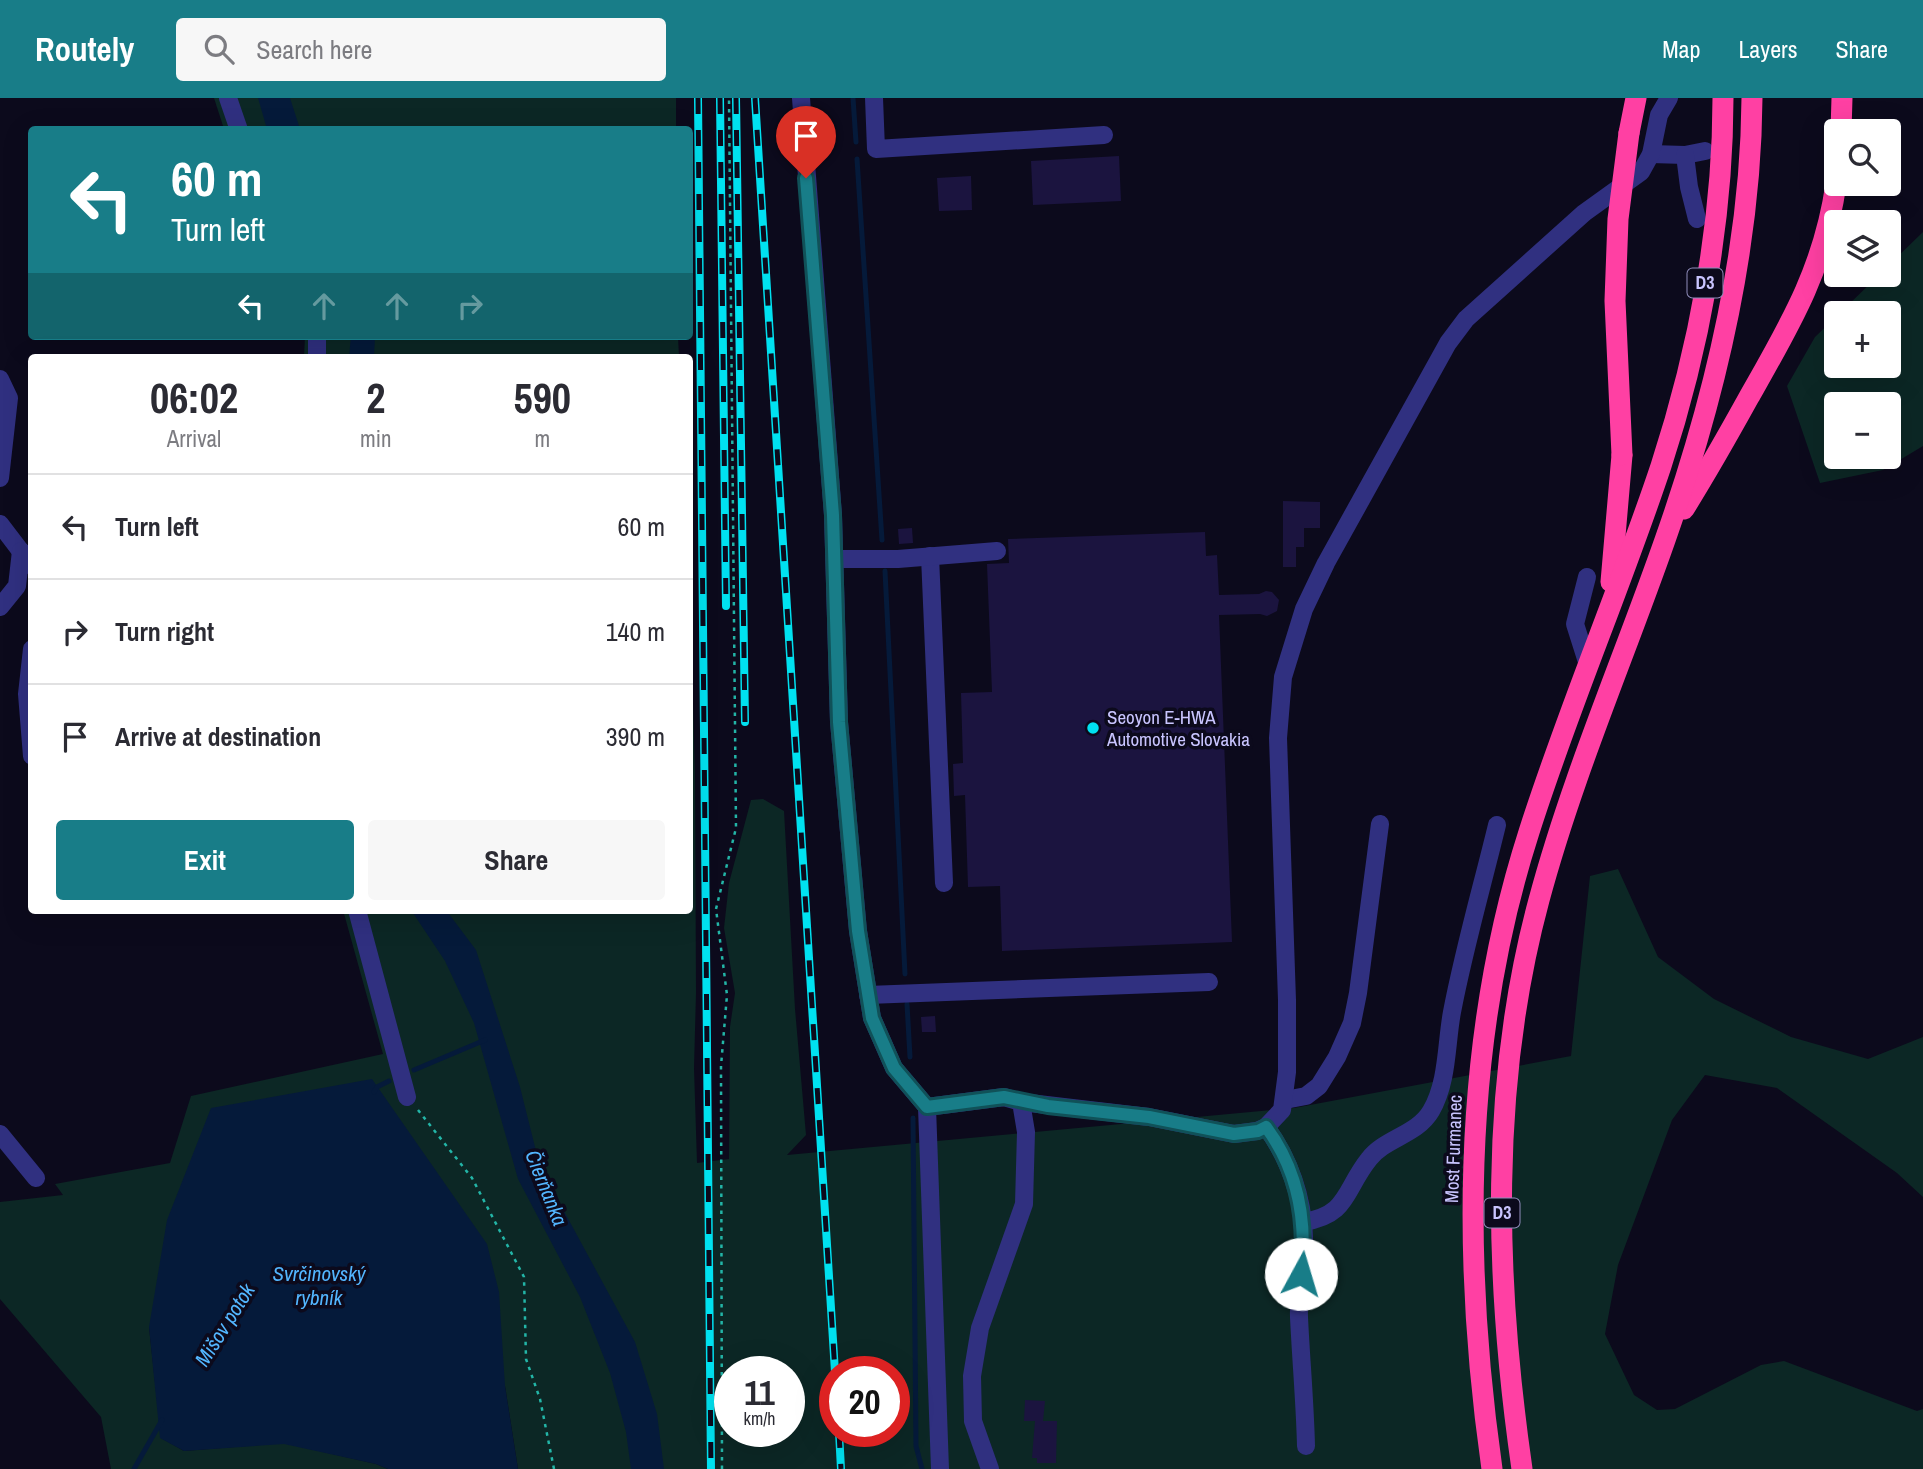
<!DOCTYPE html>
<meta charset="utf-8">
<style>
body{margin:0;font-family:"Archivo Narrow",sans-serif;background:#f7f7f7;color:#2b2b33;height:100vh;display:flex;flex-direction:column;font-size:26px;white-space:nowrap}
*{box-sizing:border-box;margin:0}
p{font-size:23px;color:#7c7c81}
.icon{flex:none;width:38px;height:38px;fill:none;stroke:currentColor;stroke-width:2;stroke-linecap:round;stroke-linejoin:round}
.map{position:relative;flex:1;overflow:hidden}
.details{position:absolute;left:28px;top:256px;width:665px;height:560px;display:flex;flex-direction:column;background:#fff;border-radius:7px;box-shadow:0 7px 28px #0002}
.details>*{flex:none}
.guide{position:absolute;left:28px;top:28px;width:665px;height:214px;border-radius:7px;box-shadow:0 7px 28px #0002;background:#187d88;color:#fff;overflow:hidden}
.tools{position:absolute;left:1824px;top:21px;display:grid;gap:14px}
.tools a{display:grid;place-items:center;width:77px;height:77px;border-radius:7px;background:#fff;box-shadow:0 7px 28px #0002;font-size:35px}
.speed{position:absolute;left:714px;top:1258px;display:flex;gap:14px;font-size:35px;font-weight:700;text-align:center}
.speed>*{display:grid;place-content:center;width:91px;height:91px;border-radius:50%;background:#fff;box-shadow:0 7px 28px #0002;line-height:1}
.speed small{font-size:18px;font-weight:400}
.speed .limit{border:10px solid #d22;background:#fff;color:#111}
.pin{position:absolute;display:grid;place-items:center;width:60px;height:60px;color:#fff;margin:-72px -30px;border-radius:50% 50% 50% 0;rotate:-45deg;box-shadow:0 0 7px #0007}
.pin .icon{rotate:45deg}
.me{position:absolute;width:77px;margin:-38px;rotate:6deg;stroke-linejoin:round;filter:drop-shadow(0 0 5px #0008)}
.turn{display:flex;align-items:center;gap:24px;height:147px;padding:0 28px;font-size:32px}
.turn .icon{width:91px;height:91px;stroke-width:2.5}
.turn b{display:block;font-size:49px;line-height:60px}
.lanes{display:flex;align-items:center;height:66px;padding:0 28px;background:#0003;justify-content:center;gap:35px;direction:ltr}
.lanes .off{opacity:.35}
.eta{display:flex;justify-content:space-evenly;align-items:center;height:119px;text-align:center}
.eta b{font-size:42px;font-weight:700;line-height:49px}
.button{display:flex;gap:14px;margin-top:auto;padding:14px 28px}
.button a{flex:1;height:80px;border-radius:7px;background:#187d88;color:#fff;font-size:28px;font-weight:700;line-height:80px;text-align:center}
.button a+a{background:#f7f7f7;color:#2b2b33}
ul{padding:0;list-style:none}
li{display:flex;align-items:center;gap:21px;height:105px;padding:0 28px;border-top:2px solid #e1e1e2}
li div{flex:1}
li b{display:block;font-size:26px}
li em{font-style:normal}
header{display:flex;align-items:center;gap:42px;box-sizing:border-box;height:98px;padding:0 35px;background:#187d88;color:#fff}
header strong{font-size:33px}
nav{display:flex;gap:38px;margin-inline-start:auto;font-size:24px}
.search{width:490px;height:63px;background:#f7f7f7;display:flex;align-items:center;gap:18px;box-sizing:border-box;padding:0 24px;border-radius:7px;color:#7c7c81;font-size:26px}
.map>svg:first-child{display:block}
.green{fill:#0c2725;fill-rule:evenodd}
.water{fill:#051a3a}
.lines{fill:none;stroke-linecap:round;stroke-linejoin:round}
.stream{stroke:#051a3a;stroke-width:5}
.building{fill:#1b143f}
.path{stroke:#23b5a7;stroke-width:2.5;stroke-dasharray:3.5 5;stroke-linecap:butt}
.minor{stroke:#303080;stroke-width:18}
.highway{stroke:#ff40a3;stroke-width:21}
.rail-casing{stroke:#00e1f0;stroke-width:8}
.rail{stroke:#0c0a1c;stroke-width:5;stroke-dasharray:16;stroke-linecap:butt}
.highway-bridge{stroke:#ff40a3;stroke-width:21}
.route-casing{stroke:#105158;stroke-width:18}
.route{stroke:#187d88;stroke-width:12}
.poi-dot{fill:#00e1f0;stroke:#0c0a1c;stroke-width:2.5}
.labels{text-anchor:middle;stroke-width:7;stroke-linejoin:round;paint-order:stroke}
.shield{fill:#0c0a1c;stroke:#908dbb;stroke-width:2}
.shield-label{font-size:18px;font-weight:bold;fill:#c9c5ff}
.poi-label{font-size:19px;fill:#c9c5ff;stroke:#0c0a1c;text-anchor:start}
.street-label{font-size:19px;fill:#c9c5ff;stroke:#0c0a1c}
.water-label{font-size:21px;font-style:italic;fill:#53b6ff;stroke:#0c0a1c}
</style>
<header>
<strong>Routely</strong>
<div class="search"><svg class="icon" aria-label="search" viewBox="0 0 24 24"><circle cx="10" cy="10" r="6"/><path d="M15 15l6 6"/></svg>Search here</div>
<nav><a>Map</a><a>Layers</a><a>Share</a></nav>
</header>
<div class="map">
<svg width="1923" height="1371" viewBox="0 0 1923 1371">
<rect width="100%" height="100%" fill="#0c0a1c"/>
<!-- green -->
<g class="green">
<polygon points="214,0 676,0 676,31 224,31"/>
<path d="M 1923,134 L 1923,348 L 1883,372 L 1820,385 L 1787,288 L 1815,239 L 1836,219 L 1836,268 L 1888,268 L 1888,215 L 1840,215 L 1879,177 L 1888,177 L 1888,168 ZM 1888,306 L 1888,359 L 1836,359 L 1836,306 Z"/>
<polygon points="305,238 678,238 679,259 304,259"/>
<path d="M 690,501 L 695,674 L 696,895 L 694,970 L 697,1065 L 729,1061 L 730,929 L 735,895 L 724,830 L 729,785 L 751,702 L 763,701 L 784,713 L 795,911 L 806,1037 L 787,1057 L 1294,1010 L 1571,958 L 1590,778 L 1618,771 L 1658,859 L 1714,901 L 1791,939 L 1868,961 L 1923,939 L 1923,1099 L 1897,1075 L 1777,990 L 1705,977 L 1672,1022 L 1618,1167 L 1605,1236 L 1634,1297 L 1657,1312 L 1675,1311 L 1761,1267 L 1784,1263 L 1917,1313 L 1923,1311 L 1923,1371 L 518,1371 L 505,1288 L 149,1229 L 161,1340 L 184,1353 L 284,1345 L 376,1366 L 388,1371 L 111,1371 L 101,1319 L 0,1201 L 0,1104 L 63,1097 L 55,1086 L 170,1065 L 191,998 L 383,956 L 343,812 L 690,812 ZM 730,1274 L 789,1274 L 789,1334 L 730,1334 ZM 835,1274 L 894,1274 L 894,1334 L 835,1334 Z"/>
</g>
<!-- water -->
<g class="water">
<polygon points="258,0 290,0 300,31 267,31"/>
<polygon points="351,238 375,238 374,259 349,259"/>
<polygon points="411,812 446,812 476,852 520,989 540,1069 635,1244 657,1316 664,1371 631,1371 626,1334 610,1275 580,1199 518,1081 474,925 445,863"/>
<polygon points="372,981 487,1146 499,1194 505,1288 518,1371 388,1371 376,1366 284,1346 184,1353 160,1340 149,1229 167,1122 211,1010"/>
</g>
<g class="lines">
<!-- stream -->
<g class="stream">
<polyline points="853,0 856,44"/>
<polyline points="857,61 882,442"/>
<polyline points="885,473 905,876"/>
<polyline points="907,906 910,959"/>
<polyline points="414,972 485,942"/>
<polyline points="374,994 377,989 389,983"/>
<polyline points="913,1020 916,1348 922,1371"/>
<polyline points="134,1371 162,1322"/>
</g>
</g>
<!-- building -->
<g class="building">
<polygon points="1119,58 1121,103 1033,107 1031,63"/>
<polygon points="971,78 972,112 939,113 937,80"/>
<polygon points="1283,403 1320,404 1320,430 1304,430 1304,449 1296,449 1296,469 1283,469"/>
<polygon points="912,430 913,445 899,446 898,431"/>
<polygon points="1205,434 1206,458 1217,457 1219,497 1259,496 1266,493 1272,494 1279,502 1277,513 1267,518 1260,516 1219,517 1232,844 1002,853 1000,788 968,789 965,697 954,698 953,666 963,665 961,595 992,594 987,466 1009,465 1008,441"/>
<polygon points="935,918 936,934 922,934 921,919"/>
<polygon points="1025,1302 1045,1303 1043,1323 1057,1323 1056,1365 1037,1365 1037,1360 1032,1360 1035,1323 1024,1323"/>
</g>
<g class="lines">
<!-- path -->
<g class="path">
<polyline points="418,1012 472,1080 524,1179 526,1261 540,1301 554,1371"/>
<polyline points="722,1371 721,968 727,897 716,811 736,730 729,0"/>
</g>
<!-- minor -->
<g class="minor">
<polyline points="228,0 239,32"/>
<polyline points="801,0 833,417 839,624 858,833 872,920 894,970 927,1009 940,1371"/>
<polyline points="874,0 876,51 1104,37"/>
<polyline points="1651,56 1685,57 1705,53"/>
<polyline points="1685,57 1689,89 1697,121"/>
<polyline points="317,259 317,238"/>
<polyline points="0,281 9,300 0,380"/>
<polyline points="0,426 32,468"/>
<polyline points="930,458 944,785"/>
<polyline points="835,461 898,461 997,453"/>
<polyline points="1587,479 1575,526 1588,567"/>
<polyline points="0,509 17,488 21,453"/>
<polyline points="32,551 27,596 32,658"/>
<polyline points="357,812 407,999"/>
<polyline points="868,897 1209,884"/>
<polyline points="1285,1002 1306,998 1319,988 1337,959 1352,925 1358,895 1380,726"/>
<polyline points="1021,1004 1149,1019 1234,1036 1257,1033 1266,1029 1282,1012 1287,974 1287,902 1278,640 1283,579 1304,511 1326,465 1448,245 1466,221 1584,115 1641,74 1651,56 1659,17 1669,0"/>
<polyline points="927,1009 1004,999 1021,1004 1026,1034 1024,1106 980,1230 972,1278 973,1323 990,1371"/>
<path d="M 1266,1029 C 1289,1060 1303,1100 1304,1139 C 1305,1165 1298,1192 1299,1219 C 1301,1262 1305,1305 1306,1348"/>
<polyline points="0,1036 36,1080"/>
<path d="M 1303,1124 C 1349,1117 1344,1092 1369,1061 C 1385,1040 1417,1037 1431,1013 C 1448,984 1446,946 1452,914 C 1464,851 1482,789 1497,727"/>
</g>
<!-- highway -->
<g class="highway">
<polyline points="1841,33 1842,0"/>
<polyline points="1629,35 1636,0"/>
<path d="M 1684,411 C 1707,374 1728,337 1749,299 C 1790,227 1824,170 1836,86"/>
<polyline points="1611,484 1622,357"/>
<path d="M 1492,1371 C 1462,1160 1463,939 1529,734 C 1568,611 1620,491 1661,368 C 1699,252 1723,123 1723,0"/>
<path d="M 1522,1371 C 1495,1184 1489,987 1539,802 C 1572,679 1623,562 1665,442 C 1715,300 1751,151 1752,0"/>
</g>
<!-- rail casing -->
<g class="rail-casing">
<g id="rail">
<polyline points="698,0 711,1371"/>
<polyline points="720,0 726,508"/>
<polyline points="736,0 745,624"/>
<polyline points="755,0 835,1274"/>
<polyline points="839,1334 841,1371"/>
</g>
</g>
<!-- rail -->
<use href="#rail" class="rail"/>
<!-- highway-bridge -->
<polyline class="highway-bridge" points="1622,357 1615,203 1618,121 1629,35"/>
</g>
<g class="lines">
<!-- route casing -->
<g class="route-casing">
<path id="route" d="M 806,80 L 833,417 L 839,624 L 858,833 L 872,920 L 894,970 L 927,1009 L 1004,999 L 1048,1008 L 1149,1019 L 1234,1036 L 1258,1033 L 1266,1029 C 1298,1072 1307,1124 1301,1176"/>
</g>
<!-- route -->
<use href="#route" class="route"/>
</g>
<!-- markers -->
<circle class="poi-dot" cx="1093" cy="630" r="7"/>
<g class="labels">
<!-- shield labels -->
<g class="shield">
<rect x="1687.5" y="170.5" width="35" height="29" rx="5"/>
<rect x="1484.5" y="1100.5" width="35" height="29" rx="5"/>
</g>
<g class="shield-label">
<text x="1705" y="191">D3</text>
<text x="1502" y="1121">D3</text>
</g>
<!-- poi labels -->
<g class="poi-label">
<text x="1107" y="626">Seoyon E-HWA<tspan x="1107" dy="22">Automotive Slovakia</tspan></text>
</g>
<!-- street labels -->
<g class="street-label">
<text transform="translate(1453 1051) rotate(-88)" y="7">Most Furmanec</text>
</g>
<!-- water labels -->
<g class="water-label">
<text transform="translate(546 1090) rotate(68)" y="7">Čierňanka</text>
<text x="319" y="1183">Svrčinovský<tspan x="319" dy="24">rybník</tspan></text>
<text transform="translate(225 1227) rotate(-58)" y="7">Mišov potok</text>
</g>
</g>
</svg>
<div class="tools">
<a><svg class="icon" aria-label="search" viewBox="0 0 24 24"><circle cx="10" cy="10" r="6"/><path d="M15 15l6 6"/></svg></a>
<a><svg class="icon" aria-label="layers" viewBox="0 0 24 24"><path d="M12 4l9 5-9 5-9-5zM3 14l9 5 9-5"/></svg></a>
<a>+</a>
<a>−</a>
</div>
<div class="speed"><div>11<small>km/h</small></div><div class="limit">20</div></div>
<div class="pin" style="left:806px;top:80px;background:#d93025"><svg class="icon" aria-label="arrive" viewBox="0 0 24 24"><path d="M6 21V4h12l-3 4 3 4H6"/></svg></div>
<svg class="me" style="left:1301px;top:1176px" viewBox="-20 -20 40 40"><circle r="19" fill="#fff"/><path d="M0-13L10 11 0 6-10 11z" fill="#187d88"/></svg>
<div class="guide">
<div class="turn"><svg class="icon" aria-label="left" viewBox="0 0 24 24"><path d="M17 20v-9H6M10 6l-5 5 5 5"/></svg><div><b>60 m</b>Turn left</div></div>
<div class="lanes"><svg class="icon" aria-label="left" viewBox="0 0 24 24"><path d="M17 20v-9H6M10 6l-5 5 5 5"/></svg><svg class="icon off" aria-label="ahead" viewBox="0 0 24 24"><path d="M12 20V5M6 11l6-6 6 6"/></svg><svg class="icon off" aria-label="ahead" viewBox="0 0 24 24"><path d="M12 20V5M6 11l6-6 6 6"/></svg><svg class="icon off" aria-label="right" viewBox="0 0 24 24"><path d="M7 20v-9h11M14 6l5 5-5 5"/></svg></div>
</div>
<section class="details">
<div class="eta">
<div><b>06:02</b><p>Arrival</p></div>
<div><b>2</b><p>min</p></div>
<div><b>590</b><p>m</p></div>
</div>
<ul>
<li><svg class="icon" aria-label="left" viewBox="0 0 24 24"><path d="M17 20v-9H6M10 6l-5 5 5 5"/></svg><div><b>Turn left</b></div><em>60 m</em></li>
<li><svg class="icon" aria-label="right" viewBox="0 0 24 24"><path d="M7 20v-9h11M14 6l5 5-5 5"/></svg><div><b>Turn right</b></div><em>140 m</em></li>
<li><svg class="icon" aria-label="arrive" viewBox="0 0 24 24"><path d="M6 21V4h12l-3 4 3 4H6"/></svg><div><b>Arrive at destination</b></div><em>390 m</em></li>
</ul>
<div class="button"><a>Exit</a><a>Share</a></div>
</section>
</div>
